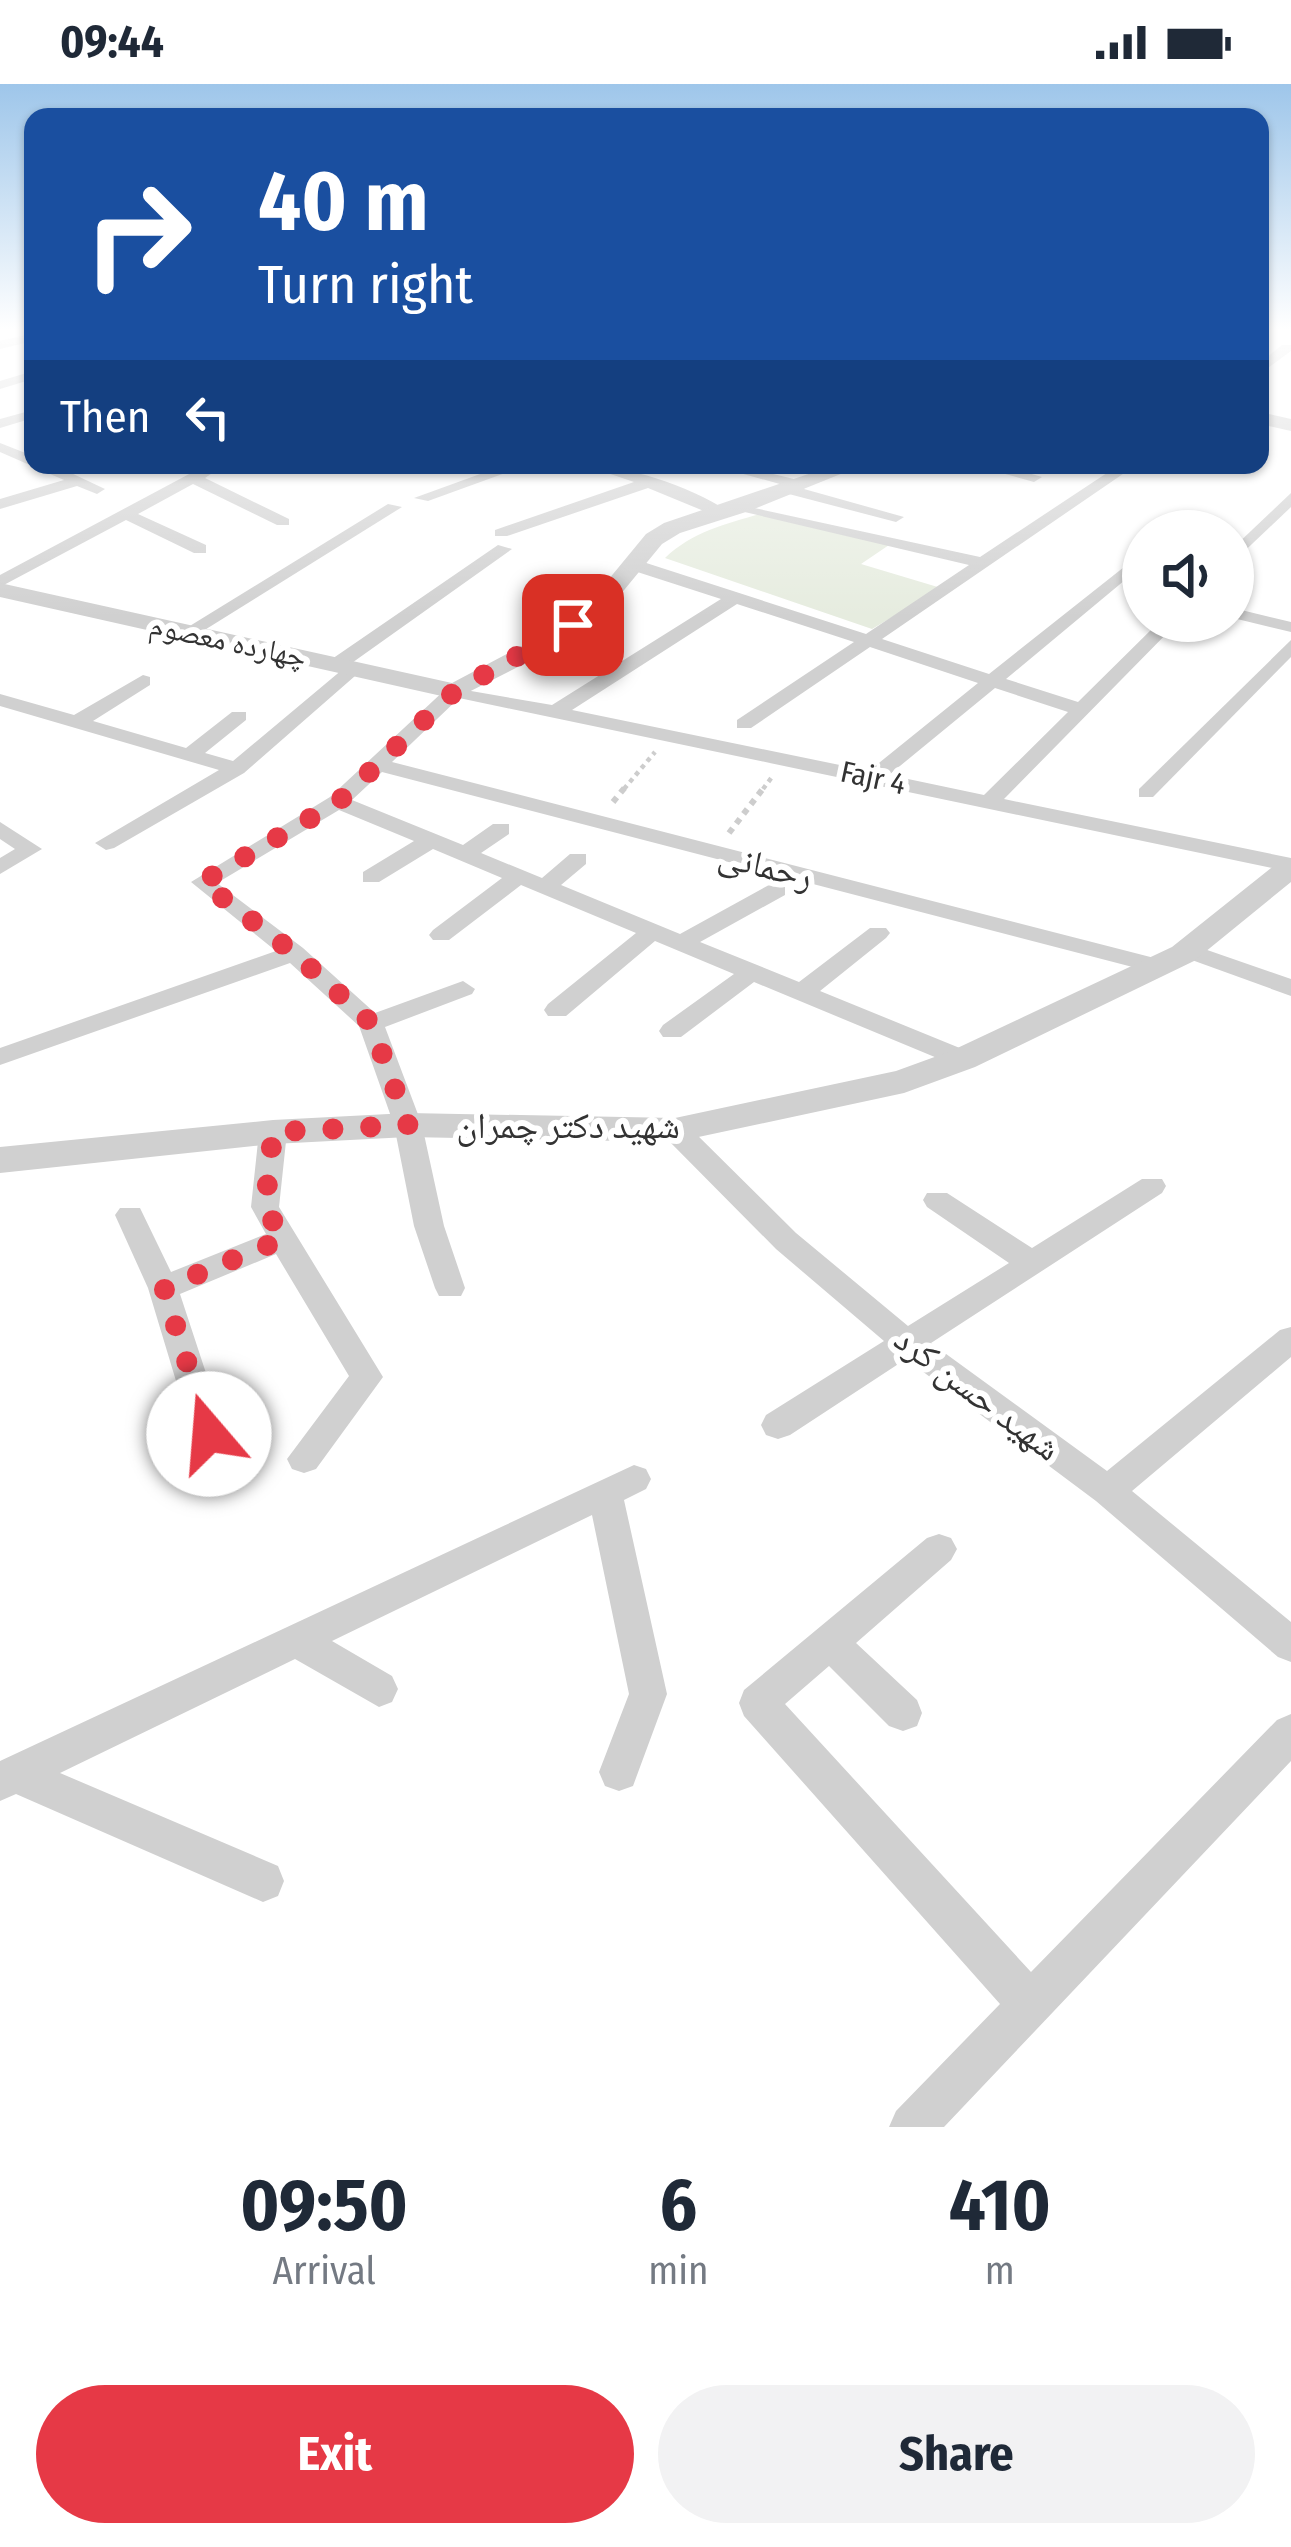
<!DOCTYPE html>
<meta charset="utf-8">
<style>
body{margin:0;font-family:"Fira Sans Condensed","Noto Naskh Arabic",sans-serif;background:#f2f2f3;color:#1f2937;height:100vh;display:flex;flex-direction:column;font-size:45px;white-space:nowrap}
*{box-sizing:border-box;margin:0}
p{font-size:39px;color:#747a83}
.icon{flex:none;width:66px;height:66px;fill:none;stroke:currentColor;stroke-width:2;stroke-linecap:round;stroke-linejoin:round}
.map{position:relative;height:2043px;overflow:hidden}
.panel{display:flex;flex-direction:column;background:#fff;flex:1}
.panel>*{flex:none}
.top-card{position:absolute;left:24px;top:24px;width:1245px;height:366px;border-radius:24px;box-shadow:0 3px 9px #0004;background:#1a4fa0;color:#fff;overflow:hidden}
.buttons{position:absolute;left:1122px;top:426px;display:grid;gap:24px}
.buttons a{display:grid;place-items:center;width:132px;height:132px;border-radius:50%;background:#fff;box-shadow:0 3px 9px #0004;font-size:60px}
.pin{position:absolute;display:grid;place-items:center;width:102px;height:102px;color:#fff;margin:-51px;border-radius:24px;box-shadow:0 6px 18px #0006}
.me{position:absolute;width:132px;margin:-66px;rotate:342deg;stroke-linejoin:round;filter:drop-shadow(0 0 9px #0008)}
.turn{display:flex;align-items:center;gap:42px;height:252px;padding:0 36px;font-size:54px}
.turn .icon{width:156px;height:156px;stroke-width:2.5}
.turn b{display:block;font-size:84px;line-height:102px}
.then{display:flex;align-items:center;height:114px;padding:0 36px;background:#0003;gap:24px;font-size:45px}
.eta{display:flex;justify-content:space-evenly;align-items:center;height:204px;text-align:center}
.eta b{font-size:72px;font-weight:700;line-height:84px}
.cta{display:flex;gap:24px;margin-top:auto;padding:24px 36px}
.cta a{flex:1;height:138px;border-radius:72px;background:#e63946;color:#fff;font-size:48px;font-weight:700;line-height:138px;text-align:center}
.cta a+a{background:#f2f2f3;color:#1f2937}
.status{display:flex;justify-content:space-between;align-items:center;height:84px;padding:0 60px;background:#fff;direction:ltr}
.status svg{height:33px;fill:currentColor}
.map>svg:first-child{display:block}
.green{fill:#e6ecdf}
.lines{fill:none;stroke-linecap:round;stroke-linejoin:round}
.path-far1{stroke:#cdcdcd;stroke-width:4.5;stroke-dasharray:4.5 4.5;stroke-linecap:butt}
.path{stroke:#cdcdcd;stroke-width:6;stroke-dasharray:6 6;stroke-linecap:butt}
.minor{fill:#d0d0d0;fill-rule:evenodd}
.tertiary{fill:#d0d0d0;fill-rule:evenodd}
.route{stroke:#e63946;stroke-width:21;stroke-dasharray:0 37.8}
.labels{text-anchor:middle;stroke-width:12;stroke-linejoin:round;paint-order:stroke}
.far-street-label{font-size:30px;fill:#333;stroke:#fff}
.street-label{font-size:36px;fill:#333;stroke:#fff}
</style>
<div class="status"><b>09:44</b><svg viewBox="0 0 49 12"><path d="M0 12V9h3v3zM5 12V6h3v6zM10 12V3h3v9zM15 12V0h3v12zM26 1h20v11H26zM47 4h2v5h-2z"/></svg></div>
<div class="map">
<svg width="1291" height="2043" viewBox="0 0 1291 2043">
<rect width="100%" height="100%" fill="#fff"/>
<!-- green -->
<path class="green" d="M 760,430 L 889,461 L 861,480 L 941,504 L 872,545 L 665,474 C 692,448 725,440 760,430 Z"/>
<g class="lines">
<!-- path-far1 -->
<g class="path-far1">
<polyline points="624,705 655,668"/>
<polyline points="763,705 772,693"/>
</g>
<!-- path -->
<g class="path">
<polyline points="613,718 626,702"/>
<polyline points="729,749 765,702"/>
</g>
<!-- minor -->
<g class="minor">
<polygon points="33,249 33,257 0,265 0,257"/>
<polygon points="1282,261 1291,261 1291,267 1260,290 1260,279"/>
<polygon points="33,287 33,295 0,305 0,297"/>
<polygon points="33,326 33,334 0,344 0,335"/>
<polygon points="0,359 33,372 33,381 54,381 105,405 97,410 77,402 0,425 0,415 64,396 0,368"/>
<polygon points="206,381 224,381 205,394 289,435 289,441 277,441 193,400 138,430 206,461 206,469 194,469 126,436 0,503 0,491"/>
<polygon points="505,381 527,381 428,417 414,414"/>
<path d="M 584,381 C 626,381 696,404 730,429 L 716,432 L 648,404 L 507,452 L 495,452 L 495,446 L 634,398 Z"/>
<polygon points="711,381 737,381 806,398 804,405 904,433 896,438 785,409 787,402"/>
<polygon points="973,381 1000,381 1042,393 1034,398"/>
<path d="M 1119,381 L 1136,381 L 882,555 L 989,590 L 1143,468 L 1143,481 L 1006,595 L 1078,618 L 1160,537 L 1179,537 L 1004,715 L 1291,774 L 1291,788 L 459,614 L 392,678 L 1166,877 L 1169,882 L 1166,887 L 1148,887 L 382,688 L 352,716 L 463,761 L 493,740 L 509,740 L 509,750 L 481,769 L 542,794 L 570,770 L 586,770 L 586,780 L 561,801 L 680,850 L 769,801 L 785,801 L 785,811 L 700,858 L 799,898 L 870,844 L 886,844 L 890,849 L 886,854 L 820,907 L 972,969 L 976,975 L 963,983 L 954,981 L 754,898 L 681,953 L 663,953 L 659,947 L 663,941 L 734,890 L 655,857 L 566,932 L 548,932 L 544,926 L 548,920 L 636,849 L 521,801 L 449,856 L 433,856 L 429,851 L 433,846 L 502,794 L 433,765 L 379,798 L 363,798 L 363,788 L 414,757 L 339,726 L 217,799 L 303,864 L 375,929 L 463,897 L 475,905 L 472,910 L 385,943 L 422,1041 L 444,1142 L 465,1204 L 461,1212 L 439,1212 L 435,1204 L 414,1142 L 394,1041 L 359,942 L 290,879 L 0,981 L 0,964 L 276,867 L 191,798 L 330,713 L 448,603 L 552,621 L 721,515 L 625,484 L 625,476 L 637,476 L 866,550 L 969,481 L 736,426 L 736,420 L 980,473 ZM 737,520 L 854,558 L 737,636 L 737,644 L 751,644 L 870,563 L 978,599 L 869,687 L 572,626 ZM 995,604 L 1068,628 L 984,711 L 889,691 Z"/>
<polygon points="1291,409 1291,423 1233,478 1233,464"/>
<polygon points="388,420 402,423 195,552 180,548"/>
<polygon points="1183,432 1197,435 1185,447 1167,447"/>
<polygon points="498,461 512,465 349,581 363,585 244,689 114,764 106,766 95,759 219,686 0,622 0,610 74,631 143,591 150,593 150,601 93,637 186,664 232,628 246,628 246,636 205,669 233,677 343,585 329,585 329,577"/>
<polygon points="1233,524 1291,538 1291,548 1233,534"/>
<polygon points="1291,556 1291,573 1153,713 1139,713 1139,705"/>
<polygon points="0,738 42,765 0,790 0,774 15,765 0,755"/>
<polygon points="1187,859 1291,895 1291,912 1178,871 1175,866"/>
<polygon points="675,1037 685,1039 796,1149 908,1242 1009,1179 927,1123 923,1116 927,1109 947,1109 1032,1164 1142,1095 1162,1095 1166,1102 1162,1109 931,1259 1107,1387 1280,1246 1291,1243 1291,1273 1132,1407 1291,1538 1291,1578 1278,1573 1096,1417 906,1275 790,1351 778,1355 766,1351 761,1341 766,1331 884,1257 776,1165 665,1053 661,1046"/>
<polygon points="273,1039 287,1048 279,1123 383,1293 316,1385 304,1389 292,1385 287,1375 349,1292 276,1170 180,1210 226,1350 221,1360 209,1364 197,1360 192,1350 148,1204 115,1131 120,1124 140,1124 171,1188 266,1150 251,1123 259,1048"/>
<polygon points="634,1381 646,1385 651,1395 646,1405 624,1416 667,1610 633,1702 619,1707 605,1702 599,1688 629,1610 592,1431 332,1557 392,1592 398,1605 392,1618 379,1623 295,1575 60,1689 278,1782 284,1797 278,1812 263,1818 16,1710 0,1717 0,1677"/>
<polygon points="939,1450 951,1454 957,1465 951,1476 856,1559 917,1616 922,1629 917,1642 903,1647 889,1642 829,1582 785,1620 1031,1888 1277,1636 1291,1630 1291,1677 944,2043 889,2043 896,2027 1000,1920 744,1632 739,1619 744,1606 927,1454"/>
</g>
<!-- tertiary -->
<g class="tertiary">
<polygon points="1260,328 1291,335 1291,347 1260,340"/>
<polygon points="835,381 863,381 749,427 680,449 662,460 606,528 557,563 455,615 0,513 0,499 452,599 539,553 590,518 646,450 664,439"/>
<polygon points="1291,774 1291,798 1194,877 975,983 904,1009 675,1058 408,1053 273,1060 0,1089 0,1063 273,1036 408,1029 675,1034 896,987 951,967 1172,863 1280,777"/>
</g>
</g>
<!-- sky -->
<linearGradient id="sky" x2="0" y2="1"><stop stop-color="#9ec6ea"/><stop offset="0.46" stop-color="#fff"/><stop offset="1" stop-color="#fff" stop-opacity="0"/></linearGradient>
<rect width="1291" height="533" fill="url(#sky)"/>
<g class="lines">
<!-- route -->
<polyline class="route" points="209,1350 164,1204 283,1155 265,1123 273,1048 408,1041 371,939 294,869 202,798 338,718 455,607 573,541"/>
</g>
<g class="labels">
<!-- far-street labels -->
<g class="far-street-label">
<text transform="translate(228 557) rotate(12)" y="10">چهارده معصوم</text>
<text transform="translate(873 694) rotate(12)" y="10">Fajr 4</text>
</g>
<!-- street labels -->
<g class="street-label">
<text transform="translate(766 781) rotate(14)" y="13">رحمانی</text>
<text x="568" y="1054">شهید دکتر چمران</text>
<text transform="translate(978 1309) rotate(37)" y="13">شهید حسن کرد</text>
</g>
</g>
</svg>
<div class="buttons">
<a><svg class="icon" aria-label="sound" viewBox="0 0 24 24"><path d="M4 9h4l5-4v14l-5-4H4zM17 9q2 3 0 6"/></svg></a>
</div>
<div class="pin" style="left:573px;top:541px;background:#d93025"><svg class="icon" aria-label="arrive" viewBox="0 0 24 24"><path d="M6 21V4h12l-3 4 3 4H6"/></svg></div>
<svg class="me" style="left:209px;top:1350px" viewBox="-20 -20 40 40"><circle r="19" fill="#fff"/><path d="M0-13L10 11 0 6-10 11z" fill="#e63946"/></svg>
<div class="top-card">
<div class="turn"><svg class="icon" aria-label="right" viewBox="0 0 24 24"><path d="M7 20v-9h11M14 6l5 5-5 5"/></svg><div><b>40 m</b>Turn right</div></div>
<div class="then">Then<svg class="icon" aria-label="left" viewBox="0 0 24 24"><path d="M17 20v-9H6M10 6l-5 5 5 5"/></svg></div>
</div>
</div>
<section class="panel">
<div class="eta">
<div><b>09:50</b><p>Arrival</p></div>
<div><b>6</b><p>min</p></div>
<div><b>410</b><p>m</p></div>
</div>
<div class="cta"><a>Exit</a><a>Share</a></div>
</section>
